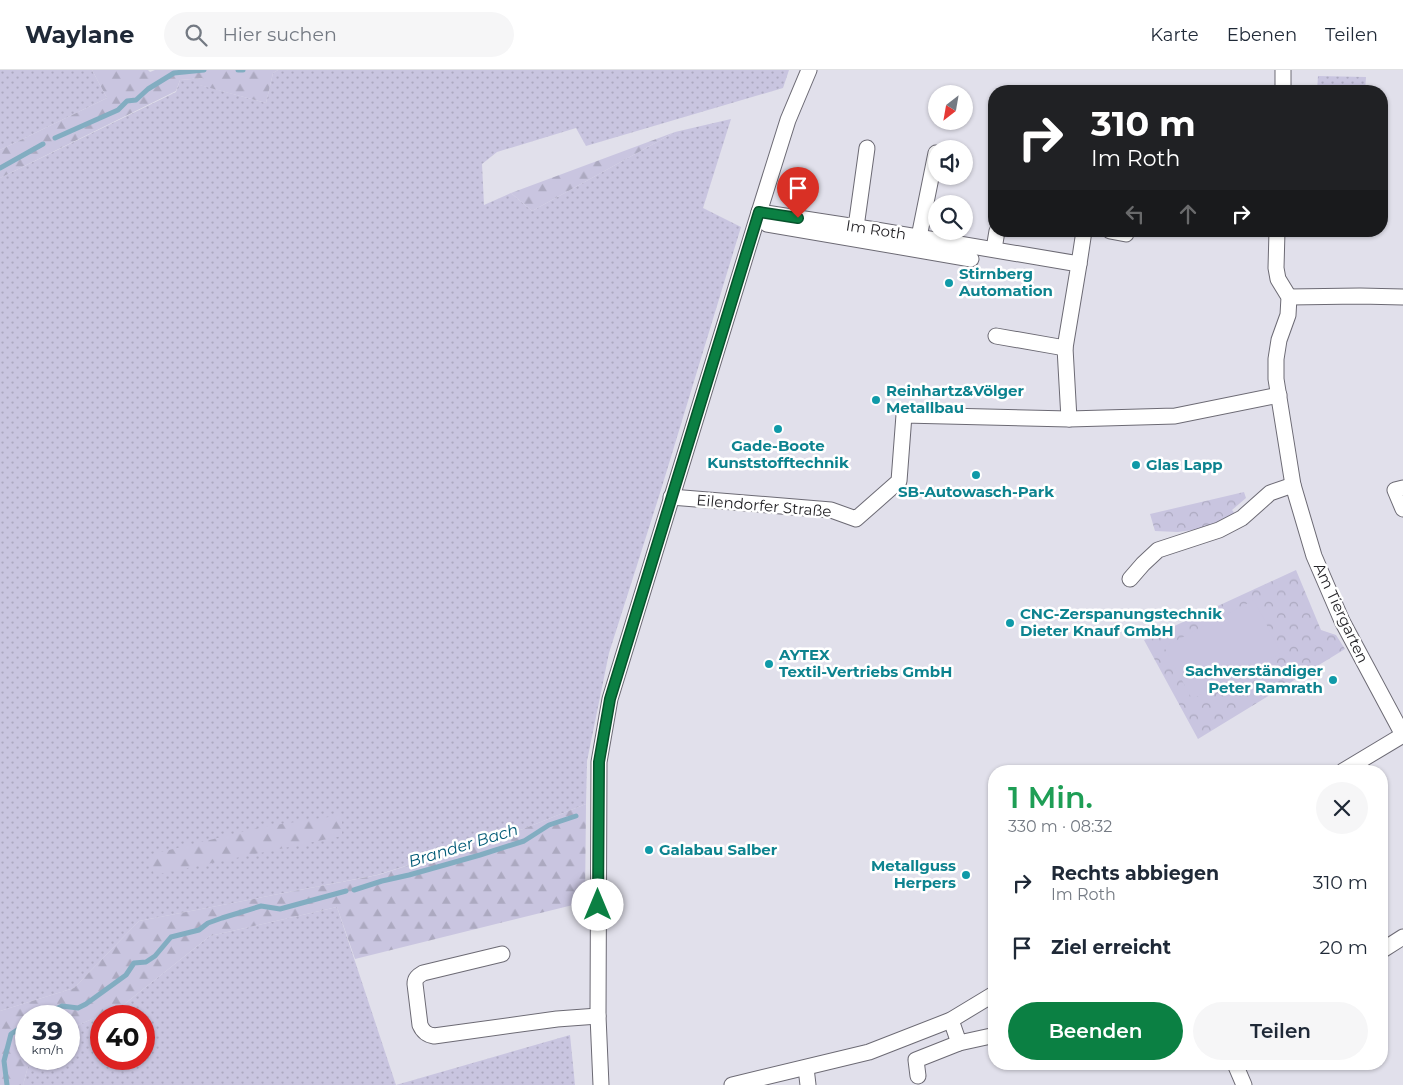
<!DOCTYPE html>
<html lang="de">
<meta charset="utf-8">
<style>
body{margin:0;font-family:Montserrat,sans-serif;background:#f6f6f7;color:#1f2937;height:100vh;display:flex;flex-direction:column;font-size:19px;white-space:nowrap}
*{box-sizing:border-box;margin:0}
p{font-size:16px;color:#747a83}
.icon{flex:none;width:28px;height:28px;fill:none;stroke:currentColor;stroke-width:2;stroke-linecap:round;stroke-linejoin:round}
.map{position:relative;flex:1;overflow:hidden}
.drawer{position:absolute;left:988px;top:695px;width:400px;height:305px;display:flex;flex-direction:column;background:#fff;border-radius:20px;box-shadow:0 1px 4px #0004}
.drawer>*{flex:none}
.banner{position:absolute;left:988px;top:15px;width:400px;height:152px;border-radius:20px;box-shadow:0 1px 4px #0004;background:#202124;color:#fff;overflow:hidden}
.needle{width:32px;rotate:211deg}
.tools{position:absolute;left:928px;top:15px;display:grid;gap:10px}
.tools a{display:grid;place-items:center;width:45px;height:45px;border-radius:50%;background:#fff;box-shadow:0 1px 4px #0004;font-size:25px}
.speed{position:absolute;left:15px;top:935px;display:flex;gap:10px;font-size:25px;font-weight:700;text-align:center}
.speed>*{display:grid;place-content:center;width:65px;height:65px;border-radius:50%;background:#fff;box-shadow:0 1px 4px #0004;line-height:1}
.speed small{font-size:12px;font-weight:400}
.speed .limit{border:8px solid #d22;background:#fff;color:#111}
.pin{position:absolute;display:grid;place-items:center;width:42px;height:42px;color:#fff;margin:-51px -21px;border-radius:50% 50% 50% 0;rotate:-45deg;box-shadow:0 0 5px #0007}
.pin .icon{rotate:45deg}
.me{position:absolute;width:55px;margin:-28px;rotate:0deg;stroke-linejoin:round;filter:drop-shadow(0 0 4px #0008)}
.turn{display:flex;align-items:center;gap:18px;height:105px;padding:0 20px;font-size:22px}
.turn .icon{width:65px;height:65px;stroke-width:2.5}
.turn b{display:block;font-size:35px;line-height:42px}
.lanes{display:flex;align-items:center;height:48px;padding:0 20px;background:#0003;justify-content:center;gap:25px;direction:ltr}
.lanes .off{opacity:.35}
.round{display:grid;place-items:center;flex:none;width:52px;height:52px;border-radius:26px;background:#f6f6f7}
.head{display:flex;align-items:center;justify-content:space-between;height:85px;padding:0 20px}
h1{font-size:30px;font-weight:600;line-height:38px;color:#1e9e55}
.primary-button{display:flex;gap:10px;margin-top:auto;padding:10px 20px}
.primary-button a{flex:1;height:58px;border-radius:30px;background:#0b8043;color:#fff;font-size:20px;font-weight:600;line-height:58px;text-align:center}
.primary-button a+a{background:#f6f6f7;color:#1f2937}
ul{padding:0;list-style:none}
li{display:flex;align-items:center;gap:15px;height:65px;padding:0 20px}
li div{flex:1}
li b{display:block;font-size:19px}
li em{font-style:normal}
header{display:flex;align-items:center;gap:30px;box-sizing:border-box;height:70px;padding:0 25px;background:#fff;border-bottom:1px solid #e0e1e3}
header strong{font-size:24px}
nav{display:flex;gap:28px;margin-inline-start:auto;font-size:18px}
.search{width:350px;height:45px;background:#f6f6f7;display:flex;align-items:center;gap:12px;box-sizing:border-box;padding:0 18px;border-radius:28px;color:#747a83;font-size:19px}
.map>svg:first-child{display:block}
.grass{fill:url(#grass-dots);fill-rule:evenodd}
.forest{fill:url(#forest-firs)}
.park{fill:url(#park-crowns)}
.pitch{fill:#c9c5e0}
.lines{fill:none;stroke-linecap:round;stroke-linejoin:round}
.stream{stroke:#82adc1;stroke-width:5}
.minor-casing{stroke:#6c6a74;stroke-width:17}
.minor{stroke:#fff;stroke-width:15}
.route-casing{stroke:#07532c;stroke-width:12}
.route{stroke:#0b8043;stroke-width:9}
.culture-dot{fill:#0f9aa8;stroke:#fff;stroke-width:2}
.labels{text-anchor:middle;stroke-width:5;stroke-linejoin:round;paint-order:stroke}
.street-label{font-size:15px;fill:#252428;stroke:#fff}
.culture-label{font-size:15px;font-weight:bold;fill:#0d838f;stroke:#fff;text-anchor:start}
.water-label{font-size:16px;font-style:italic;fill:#035b77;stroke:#fff}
</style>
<header>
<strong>Waylane</strong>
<div class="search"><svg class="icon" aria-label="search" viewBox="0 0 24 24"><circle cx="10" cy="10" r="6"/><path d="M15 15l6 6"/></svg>Hier suchen</div>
<nav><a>Karte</a><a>Ebenen</a><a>Teilen</a></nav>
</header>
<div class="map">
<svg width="1403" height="1015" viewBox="0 0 1403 1015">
<defs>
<pattern id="grass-dots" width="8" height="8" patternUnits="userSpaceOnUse" patternTransform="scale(1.25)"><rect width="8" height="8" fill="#c9c5e0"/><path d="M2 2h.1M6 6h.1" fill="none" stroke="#aca9c0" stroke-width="1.8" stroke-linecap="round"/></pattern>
<pattern id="forest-firs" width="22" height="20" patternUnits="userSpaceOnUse" patternTransform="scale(1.25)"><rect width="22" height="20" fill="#c9c5e0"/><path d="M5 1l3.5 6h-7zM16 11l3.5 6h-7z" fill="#aca9c0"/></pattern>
<pattern id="park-crowns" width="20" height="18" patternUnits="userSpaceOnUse" patternTransform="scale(1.25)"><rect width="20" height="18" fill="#c9c5e0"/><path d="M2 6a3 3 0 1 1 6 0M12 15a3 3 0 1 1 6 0" fill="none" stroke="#aca9c0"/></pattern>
</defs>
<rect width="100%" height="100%" fill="#e1e0eb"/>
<!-- grass -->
<g class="grass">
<polygon points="0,0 92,0 107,28 0,80"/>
<polygon points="278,0 789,0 783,18 586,76 576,58 497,82 482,94 484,135 511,123 532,141 675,62 731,49 703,138 741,157 660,423 609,583 587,691 586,734 523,759 377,805 139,851 74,918 0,941 0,108 176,22 180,10 204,8 200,15 266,33 273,3"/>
<polygon points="1318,6 1366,7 1365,21 1317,21"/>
<path d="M 337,837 L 396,1015 L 570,965 L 575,1015 L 23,1015 L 30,989 L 69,989 L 69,959 L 122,936 L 210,866 ZM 101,946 L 144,946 L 144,989 L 101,989 Z"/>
</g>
<!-- forest -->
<g class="forest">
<polygon points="92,0 148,0 150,2 155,0 278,0 273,3 266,33 199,15 203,8 180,10 176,21 0,108 0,80 107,28"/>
<polygon points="675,62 532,141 511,123"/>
<polygon points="586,734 585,832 355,889 337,837 210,866 122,936 69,959 69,946 26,946 26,989 30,989 23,1015 0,1015 0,941 74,918 139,851 378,805 523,759"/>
<polygon points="342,745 342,766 154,805 149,785 262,757"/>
</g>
<!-- park -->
<g class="park">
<polygon points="1244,422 1246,428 1232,440 1236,445 1200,459 1178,462 1155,461 1150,444"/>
<polygon points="1296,500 1321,560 1336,565 1345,579 1198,669 1144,570"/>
</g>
<!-- pitch -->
<polygon class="pitch" points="1254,530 1281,583 1192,629 1164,577"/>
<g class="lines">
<!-- stream -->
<g class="stream">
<polyline points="238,0 243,0"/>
<polyline points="55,68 118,40 127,31 136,30 148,19 174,3 204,0"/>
<polyline points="0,98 43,74"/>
<polyline points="354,820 382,811 409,805 480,785 524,771 549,755 576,746"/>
<polyline points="42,946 62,936 78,938 86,934 126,905 134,893 146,892 155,886 171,867 199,860 208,853 222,848 261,836 280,839 346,821"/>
<polyline points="7,1015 4,991 11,964 26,954"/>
</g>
<!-- minor casing -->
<g class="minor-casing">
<g id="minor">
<polyline points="1283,21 1283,0"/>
<polyline points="759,142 876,160 1079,194 1065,278 1069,349"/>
<polyline points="767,154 971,189"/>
<polyline points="856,157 867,78"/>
<polyline points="1110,161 1126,164"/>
<polyline points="1277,161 1276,198 1278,209 1289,227 1288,245 1279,270 1276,289 1276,309 1293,415 1314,486 1342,551 1403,665"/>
<polyline points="919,167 936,83"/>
<polyline points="994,179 997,161"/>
<polyline points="1079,194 1084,161"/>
<polyline points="1289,227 1360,226 1403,227"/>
<polyline points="996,266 1065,278"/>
<polyline points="1403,418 1395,420 1403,439"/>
<polyline points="671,427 831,440 856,449 899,411 904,345 1069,349 1175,346 1279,325"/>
<polyline points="1130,509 1143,494 1158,480 1219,460 1242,448 1270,423 1293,415"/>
<polyline points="1343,701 1403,665"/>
<polyline points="1381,881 1403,867"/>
<path d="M 502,884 L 423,903 C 418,906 415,908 415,914 L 420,955 C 423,962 427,965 434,966 L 557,949 L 598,946"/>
<polyline points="951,950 959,973 991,966"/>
<polyline points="1235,994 1244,1015"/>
<polyline points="806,998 808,1015"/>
<polyline points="918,1006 916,990 959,973"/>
<polyline points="601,1015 598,946 599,692 610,629 756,152 788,50 809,0"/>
<polyline points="732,1015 869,982 951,950 994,924"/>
</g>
</g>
<!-- minor -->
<use href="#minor" class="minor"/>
</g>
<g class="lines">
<!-- route casing -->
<g class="route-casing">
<polyline id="route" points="598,835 599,692 610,629 759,142 798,148"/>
</g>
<!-- route -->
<use href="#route" class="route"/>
</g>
<!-- markers -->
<g class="culture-dot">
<circle cx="949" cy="213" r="5"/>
<circle cx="876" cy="330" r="5"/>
<circle cx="778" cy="359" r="5"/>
<circle cx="1136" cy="395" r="5"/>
<circle cx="976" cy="405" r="5"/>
<circle cx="1010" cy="553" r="5"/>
<circle cx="769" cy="594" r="5"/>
<circle cx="1333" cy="610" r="5"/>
<circle cx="649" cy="780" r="5"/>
<circle cx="966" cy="805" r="5"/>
</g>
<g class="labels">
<!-- street labels -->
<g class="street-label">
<text transform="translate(876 160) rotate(9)" y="5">Im Roth</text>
<text transform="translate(764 436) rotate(5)" y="5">Eilendorfer Straße</text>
<text transform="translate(1341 543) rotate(65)" y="5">Am Tiergarten</text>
</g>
<!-- culture labels -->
<g class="culture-label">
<text x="959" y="209">Stirnberg<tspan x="959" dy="17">Automation</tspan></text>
<text x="886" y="326">Reinhartz&amp;Völger<tspan x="886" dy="17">Metallbau</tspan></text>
<text x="778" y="381" text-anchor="middle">Gade-Boote<tspan x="778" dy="17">Kunststofftechnik</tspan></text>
<text x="1146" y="400">Glas Lapp</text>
<text x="976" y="427" text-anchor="middle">SB-Autowasch-Park</text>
<text x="1020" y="549">CNC-Zerspanungstechnik<tspan x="1020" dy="17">Dieter Knauf GmbH</tspan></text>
<text x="779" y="590">AYTEX<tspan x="779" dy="17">Textil-Vertriebs GmbH</tspan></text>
<text x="1323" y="606" text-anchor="end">Sachverständiger<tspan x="1323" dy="17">Peter Ramrath</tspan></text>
<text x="659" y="785">Galabau Salber</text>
<text x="956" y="801" text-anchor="end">Metallguss<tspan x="956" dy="17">Herpers</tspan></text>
</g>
<!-- water labels -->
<g class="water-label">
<text transform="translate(463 775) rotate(-17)" y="6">Brander Bach</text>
</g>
</g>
</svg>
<div class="tools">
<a><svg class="needle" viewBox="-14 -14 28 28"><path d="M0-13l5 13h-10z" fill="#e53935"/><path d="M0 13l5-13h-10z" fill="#747a83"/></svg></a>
<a><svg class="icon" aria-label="sound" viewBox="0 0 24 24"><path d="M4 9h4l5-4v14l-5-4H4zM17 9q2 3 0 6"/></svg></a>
<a><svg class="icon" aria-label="search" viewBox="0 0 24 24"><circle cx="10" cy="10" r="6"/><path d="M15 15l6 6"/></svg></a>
</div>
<div class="speed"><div>39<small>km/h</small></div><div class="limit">40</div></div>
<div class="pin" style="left:798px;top:148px;background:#d93025"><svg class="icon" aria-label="arrive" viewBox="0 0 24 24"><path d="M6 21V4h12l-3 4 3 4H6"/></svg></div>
<svg class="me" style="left:598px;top:835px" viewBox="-20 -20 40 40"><circle r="19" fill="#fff"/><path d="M0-13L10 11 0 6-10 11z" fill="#0b8043"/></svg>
<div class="banner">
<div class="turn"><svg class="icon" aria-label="right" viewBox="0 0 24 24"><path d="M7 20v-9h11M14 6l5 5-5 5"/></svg><div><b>310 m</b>Im Roth</div></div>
<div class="lanes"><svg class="icon off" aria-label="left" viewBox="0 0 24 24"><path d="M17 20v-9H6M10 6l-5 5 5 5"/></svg><svg class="icon off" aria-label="ahead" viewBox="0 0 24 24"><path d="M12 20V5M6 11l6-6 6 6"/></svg><svg class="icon" aria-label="right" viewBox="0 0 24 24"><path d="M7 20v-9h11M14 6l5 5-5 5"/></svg></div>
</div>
<section class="drawer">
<div class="head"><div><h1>1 Min.</h1><p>330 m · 08:32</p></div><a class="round"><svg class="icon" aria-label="close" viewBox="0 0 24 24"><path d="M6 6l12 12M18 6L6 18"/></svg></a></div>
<ul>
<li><svg class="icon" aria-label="right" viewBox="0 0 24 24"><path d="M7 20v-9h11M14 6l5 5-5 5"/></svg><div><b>Rechts abbiegen</b><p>Im Roth</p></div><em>310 m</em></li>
<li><svg class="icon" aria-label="arrive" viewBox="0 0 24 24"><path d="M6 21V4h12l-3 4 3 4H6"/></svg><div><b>Ziel erreicht</b></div><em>20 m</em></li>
</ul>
<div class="primary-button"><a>Beenden</a><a>Teilen</a></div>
</section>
</div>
